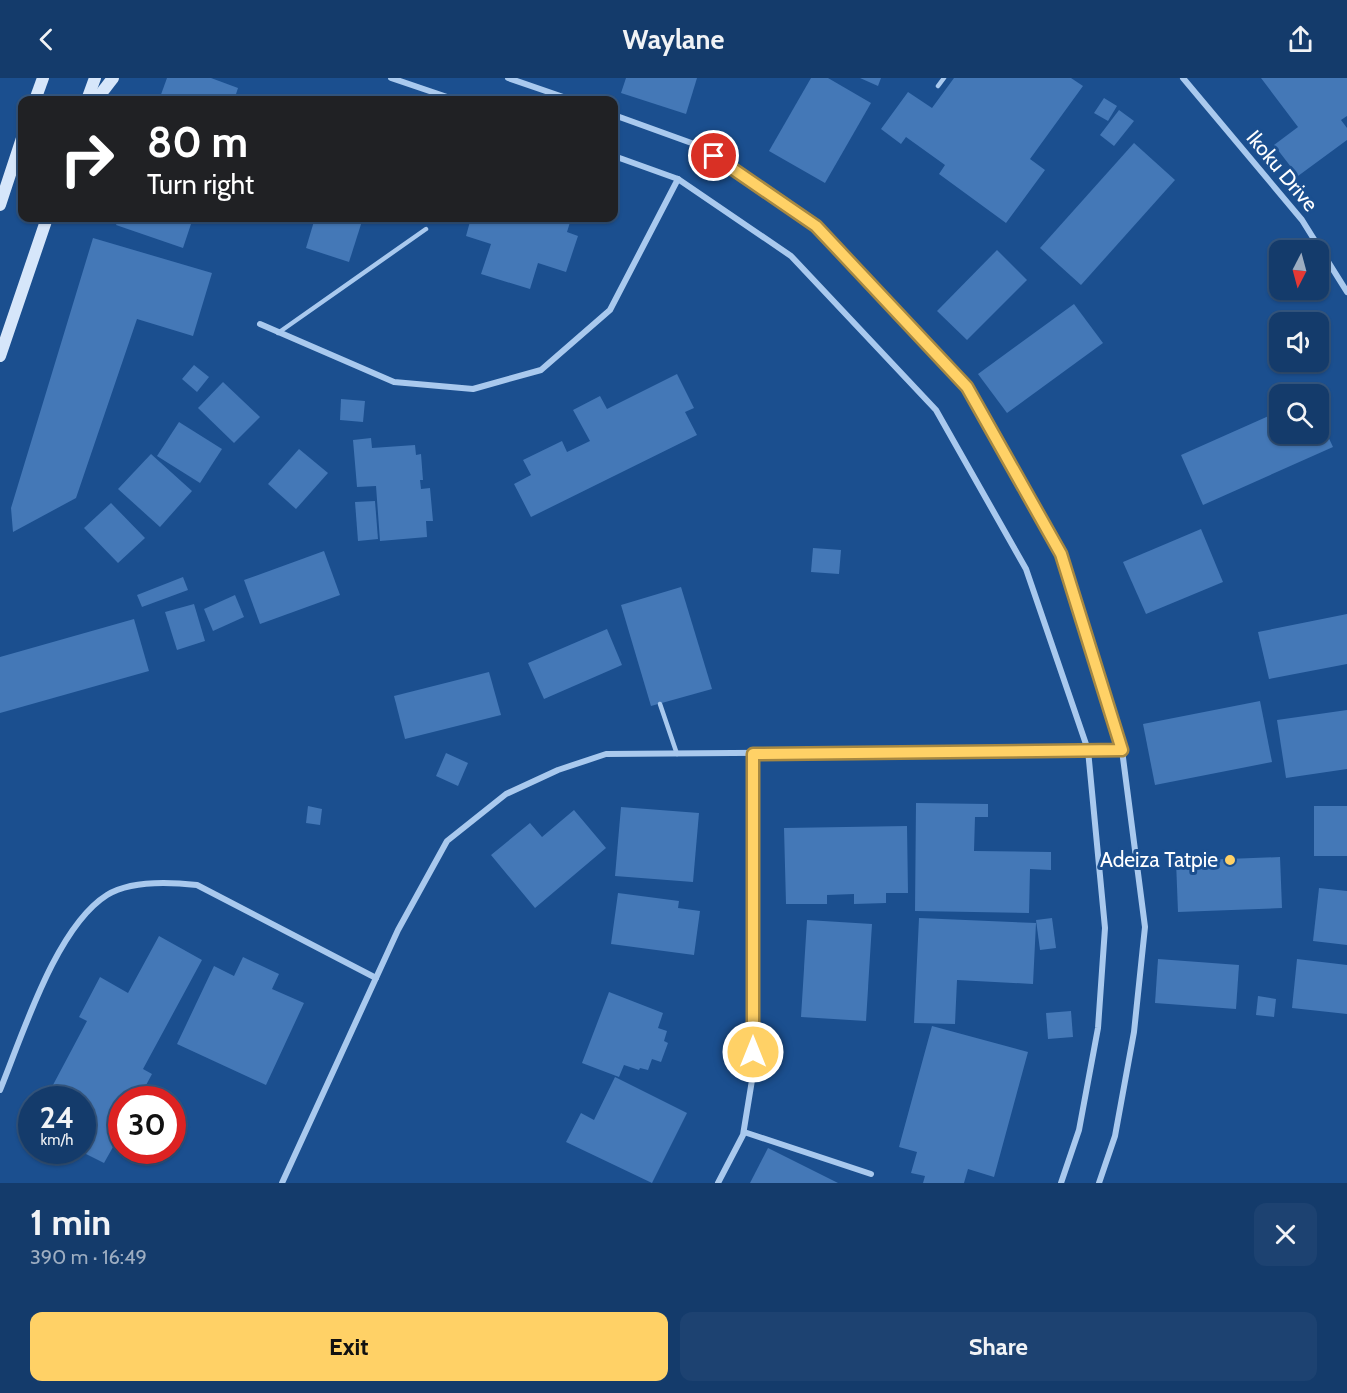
<!DOCTYPE html>
<meta charset="utf-8">
<style>
body{margin:0;font-family:Cabin,sans-serif;background:#1d4271;color:#f1f3f6;height:100vh;display:flex;flex-direction:column;font-size:22px;white-space:nowrap}
*{box-sizing:border-box;margin:0}
p{font-size:20px;color:#9dadc1}
.icon{flex:none;width:33px;height:33px;fill:none;stroke:currentColor;stroke-width:2;stroke-linecap:round;stroke-linejoin:round}
.map{position:relative;height:1105px;overflow:hidden}
.side{display:flex;flex-direction:column;background:#143b6b;flex:1}
.side>*{flex:none}
.hud{position:absolute;left:18px;top:18px;width:600px;height:126px;border-radius:12px;box-shadow:0 2px 4px #0004,0 0 0 2px #33557e;background:#202124;color:#fff;overflow:hidden}
.needle{width:39px;rotate:186deg}
.controls{position:absolute;left:1269px;top:162px;display:grid;gap:12px}
.controls a{display:grid;place-items:center;width:60px;height:60px;border-radius:12px;background:#143b6b;box-shadow:0 2px 4px #0004,0 0 0 2px #33557e;font-size:30px}
.speed{position:absolute;left:18px;top:1008px;display:flex;gap:12px;font-size:30px;font-weight:700;text-align:center}
.speed>*{display:grid;place-content:center;width:78px;height:78px;border-radius:50%;background:#143b6b;box-shadow:0 2px 4px #0004,0 0 0 2px #33557e;line-height:1}
.speed small{font-size:15px;font-weight:400}
.speed .limit{border:9px solid #d22;background:#fff;color:#111}
.pin{position:absolute;display:grid;place-items:center;width:51px;height:51px;color:#fff;margin:-26px;border:3px solid #fff;border-radius:50%;box-shadow:0 2px 6px #0007}
.me{position:absolute;width:66px;margin:-33px;rotate:0deg;stroke-linejoin:round;filter:drop-shadow(0 0 4px #0008)}
.turn{display:flex;align-items:center;gap:21px;height:126px;padding:0 30px;font-size:27px}
.turn .icon{width:78px;height:78px;stroke-width:2.5}
.turn b{display:block;font-size:42px;line-height:51px}
.round{display:grid;place-items:center;flex:none;width:63px;height:63px;border-radius:12px;background:#1d4271}
.headline{display:flex;align-items:center;justify-content:space-between;height:102px;padding:0 30px}
h1{font-size:36px;font-weight:700;line-height:45px}
.primary-button{display:flex;gap:12px;margin-top:auto;padding:12px 30px}
.primary-button a{flex:1;height:69px;border-radius:12px;background:#ffd166;color:#111;font-size:24px;font-weight:700;line-height:69px;text-align:center}
.primary-button a+a{background:#1d4271;color:#f1f3f6}
header{display:flex;justify-content:space-between;align-items:center;height:78px;padding:0 30px;background:#143b6b;font-size:27px;font-weight:700}
.map>svg:first-child{display:block}
.building{fill:#4478b7}
.lines{fill:none;stroke-linecap:round;stroke-linejoin:round}
.lane{stroke:#a9c9ee;stroke-width:4.5}
.street{stroke:#a9c9ee;stroke-width:6}
.secondary{stroke:#d6e6fa;stroke-width:12}
.route-casing{stroke:#a68842;stroke-width:15}
.route{stroke:#ffd166;stroke-width:10}
.poi-dot{fill:#ffd166;stroke:#1b4f8f;stroke-width:2}
.labels{text-anchor:middle;stroke-width:6;stroke-linejoin:round;paint-order:stroke}
.street-label{font-size:21px;fill:#fff;stroke:#1b4f8f}
.poi-label{font-size:21px;fill:#fff;stroke:#1b4f8f;text-anchor:end}
</style>
<header><svg class="icon" aria-label="back" viewBox="0 0 24 24"><path d="M15 5l-7 7 7 7"/></svg>Waylane<svg class="icon" aria-label="share" viewBox="0 0 24 24"><path d="M12 15V3M7 8l5-5 5 5M5 13v7h14v-7"/></svg></header>
<div class="map">
<svg width="1347" height="1105" viewBox="0 0 1347 1105">
<rect width="100%" height="100%" fill="#1b4f8f"/>
<!-- building -->
<g class="building">
<polygon points="167,0 211,0 238,10 234,22 159,22"/>
<polygon points="626,0 697,0 686,36 621,15"/>
<polygon points="811,0 828,0 871,25 825,105 769,73"/>
<polygon points="860,0 881,0 878,8"/>
<polygon points="954,0 1071,0 1083,8 1030,81 1045,92 1006,145 939,96 945,87 906,59 901,66 881,51 908,14 932,30"/>
<polygon points="1261,0 1347,0 1347,38 1341,42 1347,50 1347,62 1298,98 1274,67 1298,49"/>
<polygon points="1104,20 1117,28 1108,43 1094,35"/>
<polygon points="1119,32 1134,43 1114,68 1100,57"/>
<polygon points="1134,65 1175,102 1081,207 1040,170"/>
<polygon points="119,140 193,140 183,170 116,147"/>
<polygon points="315,140 363,140 349,184 306,170"/>
<polygon points="428,140 450,140 448,145"/>
<polygon points="471,140 565,140 571,141 567,154 578,158 566,194 538,185 530,211 481,196 491,166 466,158"/>
<polygon points="93,160 212,195 193,258 137,241 76,420 13,454 11,430"/>
<polygon points="997,172 1027,202 967,262 937,233"/>
<polygon points="1074,226 1103,265 1007,335 978,296"/>
<polygon points="194,287 209,299 197,314 182,301"/>
<polygon points="677,296 694,330 685,334 697,357 531,439 514,406 531,397 523,382 562,363 567,374 590,363 573,332 600,318 607,331"/>
<polygon points="223,304 260,339 234,365 198,330"/>
<polygon points="341,321 365,323 363,344 340,342"/>
<polygon points="1280,333 1280,356 1318,356 1318,337 1333,369 1203,427 1181,377"/>
<polygon points="179,344 222,371 200,405 157,378"/>
<polygon points="371,360 372,370 415,367 416,377 421,376 423,402 420,402 421,411 430,410 433,443 426,443 427,459 380,463 376,408 357,409 353,362"/>
<polygon points="299,371 328,395 296,431 268,406"/>
<polygon points="151,376 192,413 160,449 118,411"/>
<polygon points="375,423 378,461 358,463 355,424"/>
<polygon points="111,425 145,460 118,485 84,450"/>
<polygon points="1201,451 1223,504 1146,536 1123,484"/>
<polygon points="813,470 841,472 839,496 811,494"/>
<polygon points="324,473 340,517 260,546 244,502"/>
<polygon points="183,499 188,512 142,529 137,517"/>
<polygon points="681,509 712,611 651,628 621,527"/>
<polygon points="235,517 244,539 213,553 204,531"/>
<polygon points="194,526 205,563 177,572 165,534"/>
<polygon points="1347,536 1347,586 1269,601 1258,554"/>
<polygon points="134,541 149,593 0,635 0,579"/>
<polygon points="607,551 622,587 544,621 528,585"/>
<polygon points="489,594 501,637 405,661 394,618"/>
<polygon points="1260,623 1272,684 1155,707 1143,646"/>
<polygon points="1347,632 1347,691 1286,700 1277,642"/>
<polygon points="446,675 468,685 458,708 436,698"/>
<polygon points="916,725 988,726 988,739 975,739 974,773 1051,774 1051,792 1030,791 1029,835 915,833"/>
<polygon points="308,728 322,731 320,747 306,745"/>
<rect x="1314" y="728" width="33" height="50"/>
<polygon points="621,729 699,735 693,804 615,798"/>
<polygon points="574,732 606,770 535,830 491,777 530,745 542,759"/>
<polygon points="907,748 908,815 886,815 886,825 854,826 854,816 827,817 827,826 786,826 784,750"/>
<polygon points="1280,779 1282,830 1178,834 1176,783"/>
<polygon points="1319,810 1347,813 1347,867 1313,863"/>
<polygon points="618,815 679,823 678,830 700,833 694,877 611,866"/>
<polygon points="919,840 1036,845 1033,906 957,902 955,946 914,945"/>
<polygon points="1052,840 1056,870 1040,872 1036,842"/>
<polygon points="807,842 872,846 866,943 801,939"/>
<polygon points="159,858 202,882 143,991 152,996 138,1022 122,1022 122,1053 104,1085 82,1074 82,1022 45,1022 87,943 79,939 100,899 128,915"/>
<polygon points="243,879 279,896 272,911 304,925 266,1007 177,966 214,888 234,898"/>
<polygon points="1158,881 1239,887 1236,931 1155,925"/>
<polygon points="1297,881 1347,887 1347,936 1292,930"/>
<polygon points="609,914 663,935 658,950 667,953 664,963 668,965 661,984 652,981 648,992 640,990 639,992 624,987 619,999 582,985"/>
<polygon points="1258,918 1276,921 1274,939 1256,937"/>
<polygon points="1071,933 1073,959 1048,961 1046,935"/>
<polygon points="932,948 1028,974 994,1099 968,1091 964,1105 923,1105 925,1098 911,1095 917,1074 899,1069"/>
<polygon points="615,999 687,1035 652,1105 566,1064 581,1035 594,1042"/>
<polygon points="768,1070 838,1105 750,1105"/>
</g>
<g class="lines">
<!-- lane -->
<g class="lane">
<polyline points="938,8 944,0"/>
<polyline points="278,255 426,151"/>
<polyline points="660,626 677,676"/>
</g>
<!-- street -->
<g class="street">
<polyline points="391,0 456,22"/>
<polyline points="508,0 572,22"/>
<polyline points="1183,0 1302,142 1347,214"/>
<polyline points="614,37 697,67 816,148 967,309 1061,476 1122,672 1145,849 1134,954 1115,1058 1099,1105"/>
<polyline points="614,78 678,101 791,178 936,332 1026,491 1088,672 1105,850 1098,950 1079,1052 1061,1105"/>
<polyline points="260,246 394,304 473,311 541,292 610,232 678,101"/>
<path d="M 0,1012 C 23,956 56,849 107,817 C 131,802 170,804 197,807 L 376,900"/>
<polyline points="744,1054 871,1096"/>
<polyline points="282,1105 398,852 447,763 506,716 558,692 606,676 1122,672"/>
<polyline points="718,1105 743,1057 753,996 753,676"/>
</g>
<!-- secondary -->
<g class="secondary">
<polyline points="35,22 43,0"/>
<polyline points="87,22 95,0"/>
<polyline points="96,22 113,0"/>
<polyline points="0,127 22,60"/>
<polyline points="0,278 47,140"/>
</g>
</g>
<g class="lines">
<!-- route casing -->
<g class="route-casing">
<polyline id="route" points="714,78 816,148 967,309 1061,476 1122,672 753,676 753,974"/>
</g>
<!-- route -->
<use href="#route" class="route"/>
</g>
<!-- markers -->
<circle class="poi-dot" cx="1230" cy="782" r="6"/>
<g class="labels">
<!-- street labels -->
<g class="street-label">
<text transform="translate(1282 93) rotate(50)" y="7">Ikoku Drive</text>
</g>
<!-- poi labels -->
<g class="poi-label">
<text x="1218" y="789">Adeiza Tatpie</text>
</g>
</g>
</svg>
<div class="controls">
<a><svg class="needle" viewBox="-14 -14 28 28"><path d="M0-13l5 13h-10z" fill="#e53935"/><path d="M0 13l5-13h-10z" fill="#9dadc1"/></svg></a>
<a><svg class="icon" aria-label="sound" viewBox="0 0 24 24"><path d="M4 9h4l5-4v14l-5-4H4zM17 9q2 3 0 6"/></svg></a>
<a><svg class="icon" aria-label="search" viewBox="0 0 24 24"><circle cx="10" cy="10" r="6"/><path d="M15 15l6 6"/></svg></a>
</div>
<div class="speed"><div>24<small>km/h</small></div><div class="limit">30</div></div>
<div class="pin" style="left:714px;top:78px;background:#d93025"><svg class="icon" aria-label="arrive" viewBox="0 0 24 24"><path d="M6 21V4h12l-3 4 3 4H6"/></svg></div>
<svg class="me" style="left:753px;top:974px" viewBox="-20 -20 40 40"><circle r="17" fill="#ffd166" stroke="#fff" stroke-width="3"/><path d="M0-11L8 9 0 5-8 9z" fill="#fff"/></svg>
<div class="hud">
<div class="turn"><svg class="icon" aria-label="right" viewBox="0 0 24 24"><path d="M7 20v-9h11M14 6l5 5-5 5"/></svg><div><b>80 m</b>Turn right</div></div>
</div>
</div>
<section class="side">
<div class="headline"><div><h1>1 min</h1><p>390 m · 16:49</p></div><a class="round"><svg class="icon" aria-label="close" viewBox="0 0 24 24"><path d="M6 6l12 12M18 6L6 18"/></svg></a></div>
<div class="primary-button"><a>Exit</a><a>Share</a></div>
</section>
